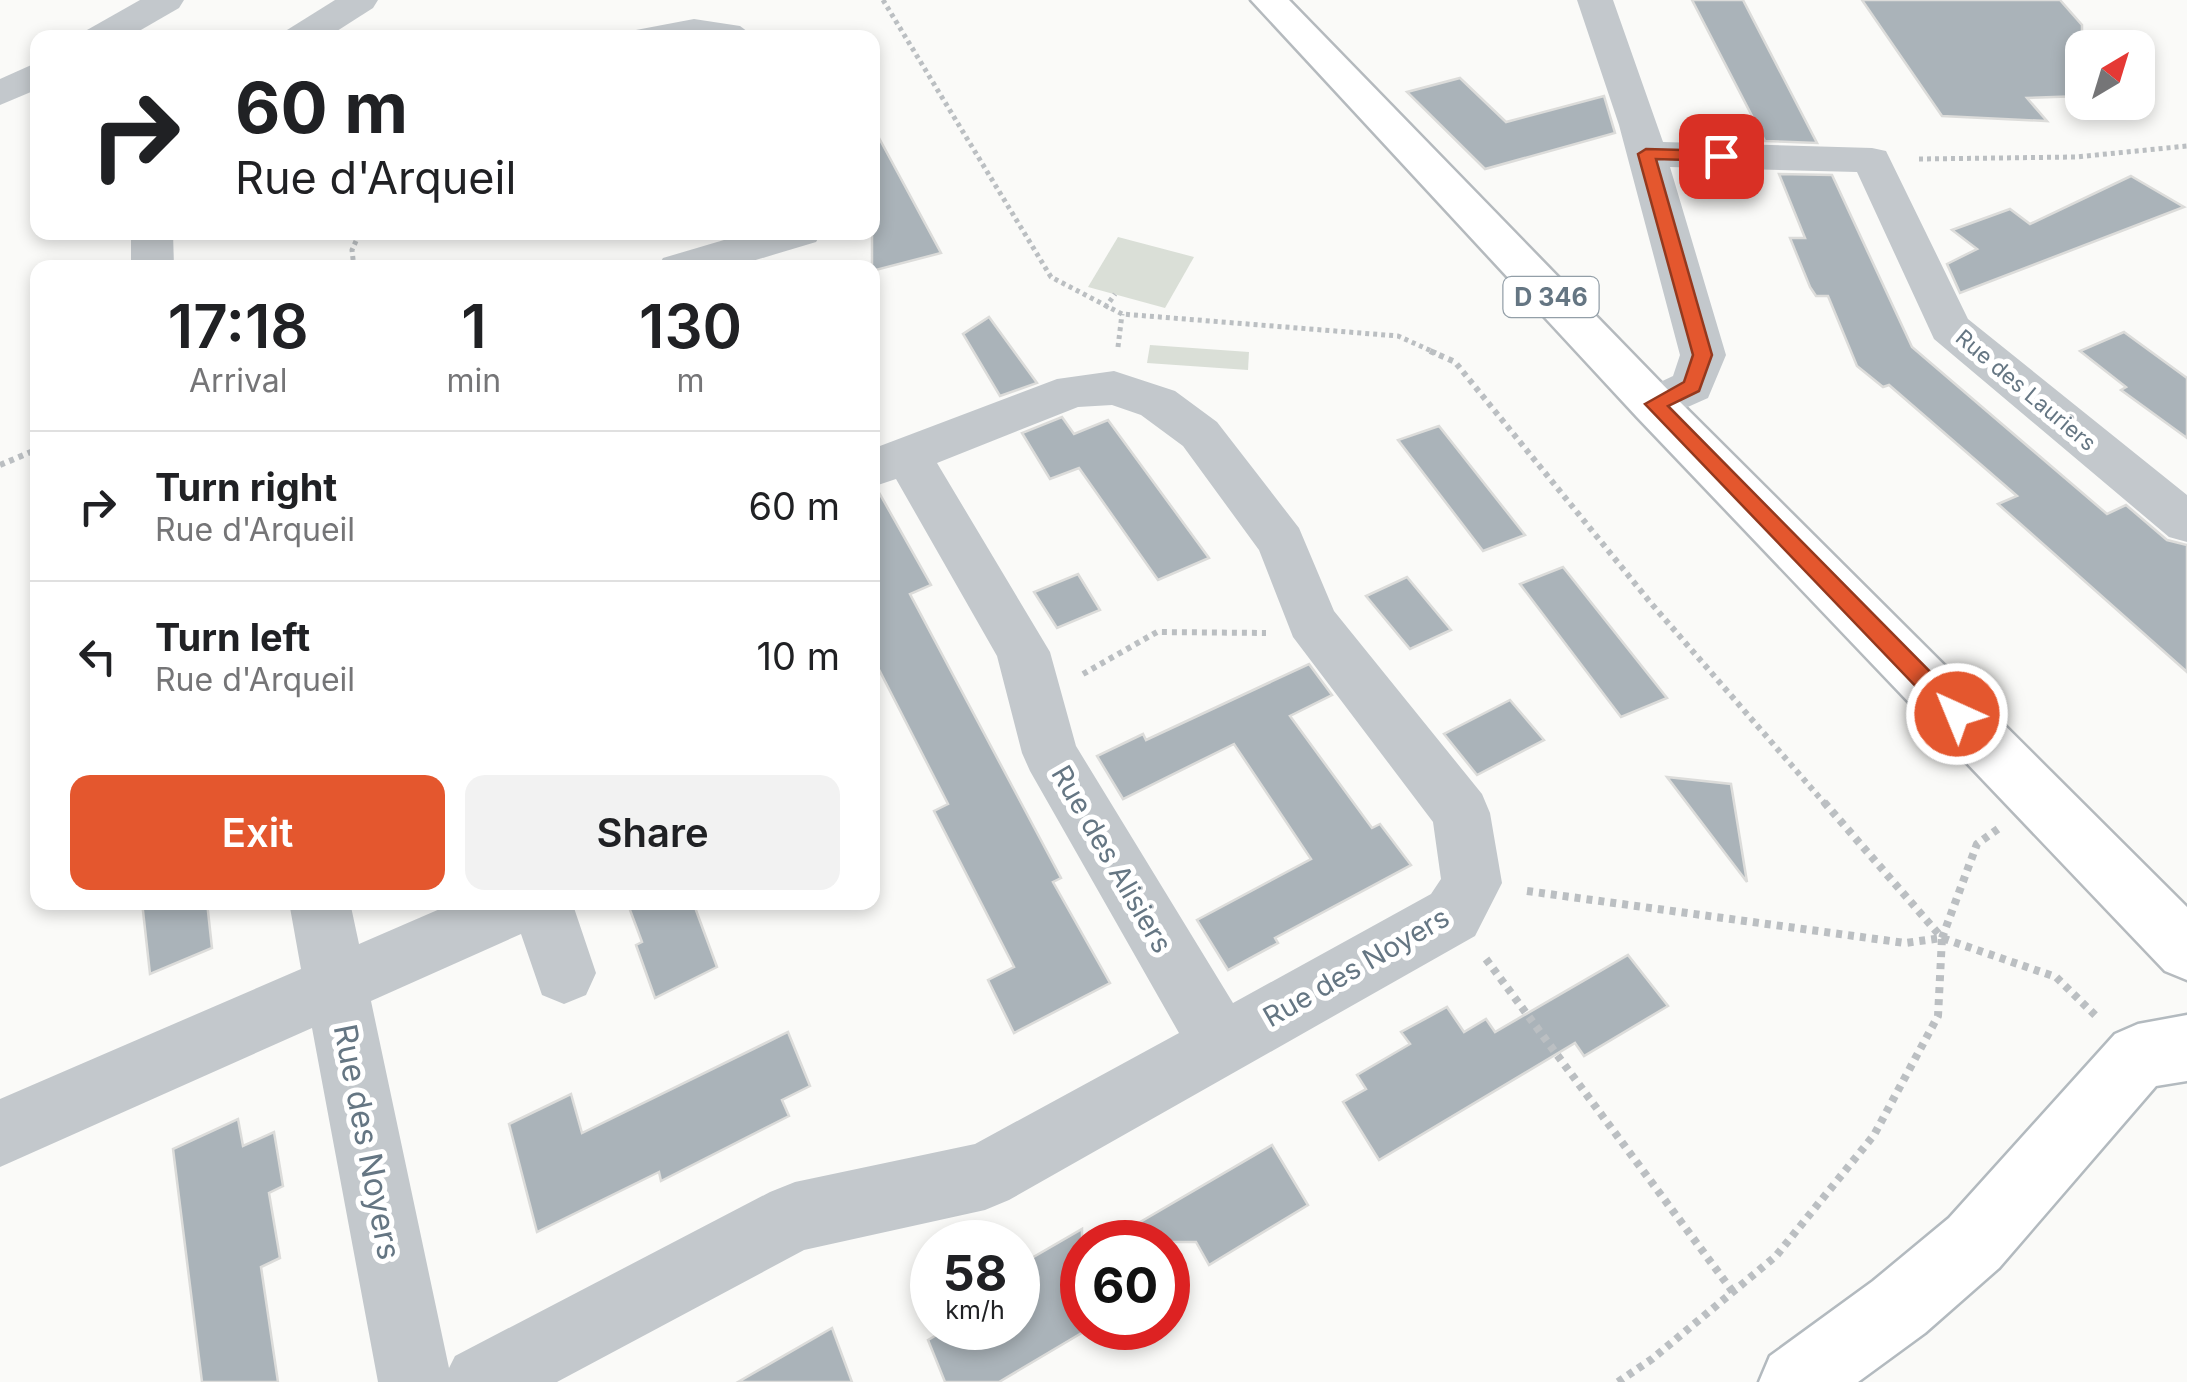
<!DOCTYPE html>
<style>
body{margin:0;font-family:Inter,sans-serif;background:#f2f2f2;color:#202124;height:100vh;display:flex;flex-direction:column;font-size:38px;white-space:nowrap}
*{box-sizing:border-box;margin:0}
p{font-size:32px;color:#757577}
.icon{flex:none;width:55px;height:55px;fill:none;stroke:currentColor;stroke-width:2;stroke-linecap:round;stroke-linejoin:round}
.map{position:relative;flex:1;overflow:hidden}
.details{position:absolute;left:30px;top:260px;width:850px;height:650px;display:flex;flex-direction:column;background:#fff;border-radius:20px;box-shadow:0 5px 15px #0003}
.details>*{flex:none}
.top-card{position:absolute;left:30px;top:30px;width:850px;height:210px;border-radius:20px;box-shadow:0 5px 15px #0003;background:#fff;color:#202124;overflow:hidden}
.needle{width:65px;rotate:38deg}
.controls{position:absolute;left:2065px;top:30px;display:grid;gap:20px}
.controls a{display:grid;place-items:center;width:90px;height:90px;border-radius:20px;background:#fff;box-shadow:0 5px 15px #0003;font-size:50px}
.speed{position:absolute;left:910px;top:1220px;display:flex;gap:20px;font-size:50px;font-weight:700;text-align:center}
.speed>*{display:grid;place-content:center;width:130px;height:130px;border-radius:50%;background:#fff;box-shadow:0 5px 15px #0003;line-height:1}
.speed small{font-size:25px;font-weight:400}
.speed .limit{border:15px solid #d22;background:#fff;color:#111}
.pin{position:absolute;display:grid;place-items:center;width:85px;height:85px;color:#fff;margin:-42px;border-radius:20px;box-shadow:0 5px 15px #0006}
.me{position:absolute;width:110px;margin:-55px;rotate:316deg;stroke-linejoin:round;filter:drop-shadow(0 0 8px #0008)}
.turn{display:flex;align-items:center;gap:35px;height:210px;padding:0 40px;font-size:45px}
.turn .icon{width:130px;height:130px;stroke-width:2.5}
.turn b{display:block;font-size:70px;line-height:85px}
.eta{display:flex;justify-content:space-evenly;align-items:center;height:170px;text-align:center}
.eta b{font-size:60px;font-weight:600;line-height:70px}
.cta{display:flex;gap:20px;margin-top:auto;padding:20px 40px}
.cta a{flex:1;height:115px;border-radius:20px;background:#e4572e;color:#fff;font-size:40px;font-weight:600;line-height:115px;text-align:center}
.cta a+a{background:#f2f2f2;color:#202124}
ul{padding:0;list-style:none}
li{display:flex;align-items:center;gap:30px;height:150px;padding:0 40px;border-top:2px solid #e0e0e0}
li div{flex:1}
li b{display:block;font-size:38px}
li em{font-style:normal}
.map>svg:first-child{display:block}
.green{fill:#dadfd7}
.building{fill:#aab3b9;stroke:#dcdcda;stroke-width:2.5}
.lines{fill:none;stroke-linecap:round;stroke-linejoin:round}
.secondary-casing{stroke:#b3babf;stroke-width:5}
.primary-casing{stroke:#b5babe;stroke-width:5}
.path-far2{stroke:#bbbfc2;stroke-width:5;stroke-dasharray:4 4;stroke-linecap:butt}
.path-far1{stroke:#bbbfc2;stroke-width:6;stroke-dasharray:5 5;stroke-linecap:butt}
.path{stroke:#bbbfc2;stroke-width:8;stroke-dasharray:6 6;stroke-linecap:butt}
.street{fill:#c3c8cc;fill-rule:evenodd}
.secondary{fill:#fff;fill-rule:evenodd}
.primary{fill:#fff;fill-rule:evenodd}
.route{fill:#e4572e;stroke:#94391e;stroke-width:2.5}
.labels{text-anchor:middle;stroke-width:10;stroke-linejoin:round;paint-order:stroke}
.far-street-label{font-size:22px;fill:#657683;stroke:#fff}
.shield{fill:#fff;stroke:#939fa8;stroke-width:2.5}
.shield-label{font-size:25px;font-weight:bold;fill:#657683}
.street-label{font-size:28px;fill:#657683;stroke:#fff}
.near-street-label{font-size:32px;fill:#657683;stroke:#fff}
</style>
<div class="map">
<svg width="2187" height="1382" viewBox="0 0 2187 1382">
<rect width="100%" height="100%" fill="#fafaf8"/>
<!-- green -->
<g class="green">
<polygon points="1118,237 1194,257 1165,308 1088,287"/>
<polygon points="1150,345 1249,352 1248,370 1147,363"/>
</g>
<!-- building -->
<g class="building">
<polygon points="1692,0 1743,0 1817,143 1765,141"/>
<polygon points="1862,0 2060,0 2082,25 2082,96 2027,98 2047,121 1942,116"/>
<polygon points="1460,78 1506,122 1604,96 1615,133 1485,169 1407,92"/>
<polygon points="872,125 941,253 872,271"/>
<polygon points="1779,174 1832,175 1912,347 2107,514 2126,505 2167,540 2187,545 2187,672 1998,504 2017,496 1889,385 1883,387 1857,366 1828,296 1816,296 1810,287 1790,238 1805,238"/>
<polygon points="2131,176 2184,207 1960,293 1947,264 1977,249 1952,230 2010,209 2030,224"/>
<polygon points="989,317 1037,383 1000,396 963,334"/>
<polygon points="2124,332 2187,378 2187,438 2121,390 2126,387 2080,351"/>
<polygon points="1062,417 1074,434 1108,420 1209,558 1158,580 1079,468 1050,479 1022,433"/>
<polygon points="1439,426 1525,535 1483,551 1398,440"/>
<polygon points="877,489 931,585 910,594 1061,878 1053,882 1110,983 1014,1033 988,980 1014,967 934,811 948,804 872,656 872,490"/>
<polygon points="1563,567 1667,698 1621,717 1520,584"/>
<polygon points="1078,574 1100,610 1057,628 1034,592"/>
<polygon points="1407,577 1451,630 1410,649 1366,596"/>
<polygon points="1309,664 1332,695 1290,716 1372,828 1380,824 1411,865 1275,938 1278,943 1228,970 1197,920 1311,859 1234,744 1123,799 1097,756 1143,734 1146,740"/>
<polygon points="1510,700 1544,740 1477,775 1444,734"/>
<polygon points="1667,777 1731,784 1747,882"/>
<polygon points="142,902 207,902 212,948 150,974"/>
<polygon points="627,902 693,902 717,967 655,998 636,945 642,942"/>
<polygon points="1628,955 1668,1006 1584,1056 1575,1043 1379,1160 1343,1102 1366,1089 1357,1075 1410,1044 1401,1032 1447,1007 1464,1032 1486,1019 1495,1032"/>
<polygon points="788,1032 810,1086 782,1100 789,1116 661,1181 659,1172 537,1232 509,1124 571,1094 582,1133"/>
<polygon points="238,1119 243,1146 274,1132 283,1186 269,1193 280,1258 261,1267 278,1382 202,1382 173,1149"/>
<polygon points="1272,1145 1308,1205 1209,1265 1196,1242 1106,1242"/>
<polygon points="1082,1229 1082,1328 1090,1328 999,1382 945,1382 928,1340 949,1328 1018,1328 1018,1266"/>
<polygon points="832,1328 852,1382 738,1382"/>
</g>
<g class="lines">
<!-- secondary casing -->
<g class="secondary-casing">
<polygon id="secondary" points="2187,1015 2187,1081 2156,1086 1999,1268 1925,1333 1858,1382 1759,1382 1770,1356 1873,1281 1949,1218 2115,1034 2138,1024"/>
</g>
<!-- primary casing -->
<g class="primary-casing">
<polygon id="primary" points="1251,0 1289,0 1671,393 2187,907 2187,980 2165,971 1637,417"/>
</g>
<!-- path-far2 -->
<g class="path-far2">
<polyline points="883,0 1051,277 1122,314 1398,336 1436,353"/>
<polyline points="1919,159 2076,157 2187,146"/>
<polyline points="354,268 352,250 360,232"/>
<polyline points="1105,308 1115,294"/>
<polyline points="1118,347 1122,314"/>
</g>
<!-- path-far1 -->
<g class="path-far1">
<polyline points="1430,351 1455,362 1650,602 1826,805"/>
<polyline points="0,465 38,449"/>
<polyline points="1083,674 1157,632 1266,633"/>
</g>
<!-- path -->
<g class="path">
<polyline points="1824,802 1942,938 1977,844 1998,829"/>
<polyline points="1527,891 1905,943 1942,938 2056,977 2098,1018"/>
<polyline points="1486,959 1733,1292"/>
<polyline points="1618,1382 1652,1359 1776,1256 1874,1135 1938,1016 1942,938"/>
</g>
<!-- street -->
<g class="street">
<polygon points="140,0 184,0 179,8 127,38 82,38 87,30"/>
<polygon points="335,0 378,0 373,8 326,38 282,38 287,30"/>
<polygon points="1577,0 1613,0 1663,142 1872,148 1886,151 1968,319 2187,495 2187,542 2169,537 1934,339 1857,172 1670,167 1726,355 1708,398 1654,422 1637,417 1631,405 1637,393 1673,376 1680,355 1619,125"/>
<polygon points="694,19 740,26 756,38 631,38 636,30"/>
<polygon points="38,62 38,89 0,105 0,79"/>
<polygon points="131,232 173,232 174,268 131,268"/>
<polygon points="751,232 822,232 816,242 729,268 657,268 663,258"/>
<path d="M 1114,371 L 1175,391 L 1217,422 L 1299,528 L 1334,611 L 1482,794 L 1490,813 L 1502,883 L 1475,936 L 1009,1200 L 985,1210 L 804,1250 L 557,1382 L 378,1382 L 312,1028 L 0,1167 L 0,1099 L 301,969 L 289,902 L 350,902 L 359,944 L 456,902 L 572,902 L 596,973 L 586,995 L 564,1004 L 542,995 L 521,934 L 371,1001 L 449,1368 L 455,1356 L 770,1192 L 795,1182 L 975,1144 L 1179,1033 L 1030,771 L 1022,753 L 997,656 L 896,479 L 872,487 L 872,449 L 1057,379 ZM 1112,405 L 1141,415 L 1183,446 L 1259,550 L 1293,637 L 1433,822 L 1441,879 L 1431,894 L 1233,1003 L 1076,746 L 1050,652 L 937,463 L 1078,407 Z"/>
</g>
<!-- secondary -->
<use href="#secondary" class="secondary"/>
<!-- primary -->
<use href="#primary" class="primary"/>
</g>
<!-- route -->
<polygon class="route" points="1646,149 1721,151 1729,156 1721,161 1656,159 1712,355 1699,391 1668,406 1965,707 1969,714 1965,721 1949,721 1645,404 1684,382 1693,355 1638,154"/>
<g class="labels">
<!-- far-street labels -->
<g class="far-street-label">
<text transform="translate(2026 390) rotate(40)" y="8">Rue des Lauriers</text>
</g>
<!-- shield labels -->
<rect class="shield" x="1503.5" y="277" width="95" height="40" rx="8"/>
<g class="shield-label">
<text x="1551" y="306">D 346</text>
</g>
<!-- street labels -->
<g class="street-label">
<text transform="translate(1112 859) rotate(60)" y="10">Rue des Alisiers</text>
<text transform="translate(1356 967) rotate(-30)" y="10">Rue des Noyers</text>
</g>
<!-- near-street labels -->
<g class="near-street-label">
<text transform="translate(367 1142) rotate(79)" y="11">Rue des Noyers</text>
</g>
</g>
</svg>
<div class="controls">
<a><svg class="needle" viewBox="-14 -14 28 28"><path d="M0-13l5 13h-10z" fill="#e53935"/><path d="M0 13l5-13h-10z" fill="#757577"/></svg></a>
</div>
<div class="speed"><div>58<small>km/h</small></div><div class="limit">60</div></div>
<div class="pin" style="left:1721px;top:156px;background:#d93025"><svg class="icon" aria-label="arrive" viewBox="0 0 24 24"><path d="M6 21V4h12l-3 4 3 4H6"/></svg></div>
<svg class="me" style="left:1957px;top:714px" viewBox="-20 -20 40 40"><circle r="17" fill="#e4572e" stroke="#fff" stroke-width="3"/><path d="M0-11L8 9 0 5-8 9z" fill="#fff"/></svg>
<div class="top-card">
<div class="turn"><svg class="icon" aria-label="right" viewBox="0 0 24 24"><path d="M7 20v-9h11M14 6l5 5-5 5"/></svg><div><b>60 m</b>Rue d'Arqueil</div></div>
</div>
<section class="details">
<div class="eta">
<div><b>17:18</b><p>Arrival</p></div>
<div><b>1</b><p>min</p></div>
<div><b>130</b><p>m</p></div>
</div>
<ul>
<li><svg class="icon" aria-label="right" viewBox="0 0 24 24"><path d="M7 20v-9h11M14 6l5 5-5 5"/></svg><div><b>Turn right</b><p>Rue d'Arqueil</p></div><em>60 m</em></li>
<li><svg class="icon" aria-label="left" viewBox="0 0 24 24"><path d="M17 20v-9H6M10 6l-5 5 5 5"/></svg><div><b>Turn left</b><p>Rue d'Arqueil</p></div><em>10 m</em></li>
</ul>
<div class="cta"><a>Exit</a><a>Share</a></div>
</section>
</div>
